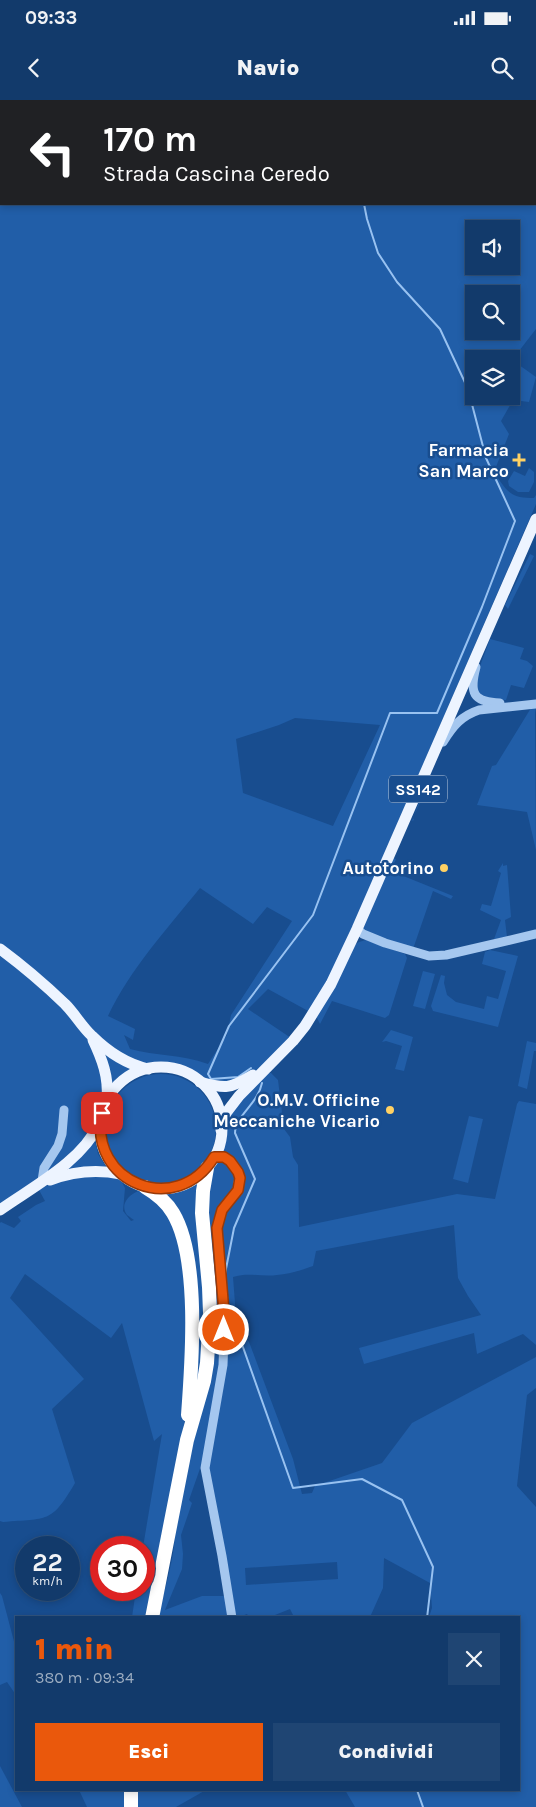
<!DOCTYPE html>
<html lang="it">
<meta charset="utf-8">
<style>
body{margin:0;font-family:Karla,sans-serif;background:#1f4573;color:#f1f3f6;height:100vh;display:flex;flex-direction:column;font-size:19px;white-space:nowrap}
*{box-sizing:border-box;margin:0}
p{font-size:16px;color:#9cadc1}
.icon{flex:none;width:28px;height:28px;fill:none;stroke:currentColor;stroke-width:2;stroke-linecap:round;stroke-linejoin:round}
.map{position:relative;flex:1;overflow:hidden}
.panel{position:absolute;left:15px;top:1516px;width:505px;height:175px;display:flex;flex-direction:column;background:#123a6b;border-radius:0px;box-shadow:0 2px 8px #0003,0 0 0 1px #31547e}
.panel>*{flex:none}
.banner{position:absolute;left:0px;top:0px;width:536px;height:105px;box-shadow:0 2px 8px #0003,0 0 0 1px #31547e;background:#202124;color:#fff;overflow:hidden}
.fabs{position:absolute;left:465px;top:120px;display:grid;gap:10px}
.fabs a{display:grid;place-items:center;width:55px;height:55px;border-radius:0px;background:#123a6b;box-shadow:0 2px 8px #0003,0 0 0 1px #31547e;font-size:25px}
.speed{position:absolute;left:15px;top:1436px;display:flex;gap:10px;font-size:25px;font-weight:700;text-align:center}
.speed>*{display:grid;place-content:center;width:65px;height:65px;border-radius:50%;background:#123a6b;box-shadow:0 2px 8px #0003,0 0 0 1px #31547e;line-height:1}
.speed small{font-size:12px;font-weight:400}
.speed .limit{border:8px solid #d22;background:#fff;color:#111}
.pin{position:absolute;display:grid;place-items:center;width:42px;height:42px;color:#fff;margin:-21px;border-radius:10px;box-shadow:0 2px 8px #0006}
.me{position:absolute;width:55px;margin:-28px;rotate:0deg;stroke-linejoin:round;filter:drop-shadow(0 0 4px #0008)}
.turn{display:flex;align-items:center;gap:18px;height:105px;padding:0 20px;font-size:22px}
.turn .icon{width:65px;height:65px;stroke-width:2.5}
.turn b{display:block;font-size:35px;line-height:42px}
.round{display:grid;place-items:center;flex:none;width:52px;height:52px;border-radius:0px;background:#1f4573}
.summary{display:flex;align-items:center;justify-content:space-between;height:85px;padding:0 20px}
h1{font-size:30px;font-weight:800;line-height:38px;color:#ea580c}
.primary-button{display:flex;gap:10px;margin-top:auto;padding:10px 20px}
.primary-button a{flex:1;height:58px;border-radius:0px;background:#ea580c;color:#fff;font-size:20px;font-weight:800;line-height:58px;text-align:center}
.primary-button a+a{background:#1f4573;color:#f1f3f6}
.status{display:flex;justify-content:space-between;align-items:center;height:35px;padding:0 25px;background:#123a6b;direction:ltr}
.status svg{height:14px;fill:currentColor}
header{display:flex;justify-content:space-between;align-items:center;height:65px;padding:0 20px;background:#123a6b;font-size:22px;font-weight:800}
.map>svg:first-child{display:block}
.green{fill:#215ea8;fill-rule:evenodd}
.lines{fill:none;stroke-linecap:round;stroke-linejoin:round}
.stream{stroke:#98c2f1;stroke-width:2}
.minor{stroke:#a5c7ef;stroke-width:9}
.major{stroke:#edf4ff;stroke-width:11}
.highway{stroke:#fff;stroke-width:14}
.route-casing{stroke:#983908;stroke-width:12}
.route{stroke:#ea580c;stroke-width:9}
.poi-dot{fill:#ffd163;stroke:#184d8f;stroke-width:2}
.labels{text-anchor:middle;stroke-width:5;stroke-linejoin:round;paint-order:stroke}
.shield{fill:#184d8f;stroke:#bacadd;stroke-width:1}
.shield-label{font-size:16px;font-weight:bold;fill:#fff}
.poi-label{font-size:18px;font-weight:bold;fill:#fff;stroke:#184d8f;text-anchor:end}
</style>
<div class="status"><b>09:33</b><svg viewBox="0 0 49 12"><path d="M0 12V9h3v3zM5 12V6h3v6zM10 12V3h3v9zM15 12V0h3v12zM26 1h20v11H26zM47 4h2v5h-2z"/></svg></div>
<header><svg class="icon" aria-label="back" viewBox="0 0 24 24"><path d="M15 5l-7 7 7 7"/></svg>Navio<svg class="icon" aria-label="search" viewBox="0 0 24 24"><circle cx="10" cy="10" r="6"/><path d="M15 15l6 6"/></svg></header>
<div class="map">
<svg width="536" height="1707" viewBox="0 0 536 1707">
<rect width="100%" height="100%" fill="#184d8f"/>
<!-- green -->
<g class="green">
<path d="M 0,0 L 491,1 L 1,1 L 1,104 L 535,104 L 536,48 L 536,229 L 512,260 L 536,277 L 529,302 L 513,300 L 501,321 L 509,334 L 494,372 C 506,390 510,399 534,398 L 536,395 L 536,404 L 330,879 L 310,912 L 268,889 L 248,909 L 291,938 L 268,962 L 253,972 L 231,983 L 202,979 L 188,969 L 177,966 L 165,963 L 149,964 L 126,958 L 97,935 L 67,898 L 43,877 L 0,844 ZM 474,129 L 511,129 L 511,166 L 474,166 ZM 474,194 L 511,194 L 511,231 L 474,231 ZM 474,259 L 511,259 L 511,296 L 474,296 ZM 295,618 L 380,625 L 333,726 L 243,693 L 236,639 L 279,625 ZM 200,788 L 253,824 L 267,807 L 292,821 L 231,915 L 227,935 L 208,964 C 181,954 156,956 130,949 L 124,935 L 133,940 L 135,929 L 108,916 C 130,869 167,829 200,788 Z"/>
<polygon points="529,368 534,372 534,382 529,392 518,392 509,386 508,381 514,371 525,376"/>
<polygon points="530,454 534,456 508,509 505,505"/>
<polygon points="490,539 524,548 520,559 527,561 533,566 524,588 511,585 506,600 486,599 477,591 476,577"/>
<polygon points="536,607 535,613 536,750 527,712 477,705 492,666 496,665 531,608"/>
<polygon points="426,685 444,691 442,702 423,696 413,718 414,720 412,721"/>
<polygon points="393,758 396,759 391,771 453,796 451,799 433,791 413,849 367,834 361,827"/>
<polygon points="503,763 503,766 507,765 511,817 505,820 507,837 494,839 501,820 480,810 482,804 491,806 501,773 498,771"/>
<polygon points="366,840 405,854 407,858 389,915 385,918 332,901 320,924 316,916 354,845 359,842"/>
<polygon points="490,850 518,856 498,927 433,911 431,906 441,875 445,876 444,883 447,895 456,902 484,909 487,896 498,899 506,871 482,864 485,852"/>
<polygon points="0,855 22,872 65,911 86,935 102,968 102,1000 90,1037 37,1080 0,1104"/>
<polygon points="423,871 435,874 425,909 413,906"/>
<polygon points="391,930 413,937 404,971 395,969 402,946 386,941 382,942"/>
<polygon points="527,941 536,943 536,951 534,951 527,989 518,986"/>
<polygon points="103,950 135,970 121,977 112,986"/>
<path d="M 267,973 L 271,973 L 278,980 L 284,1029 L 290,1037 L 293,1057 L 298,1065 L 299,1127 L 457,1094 L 495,1099 L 517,1004 L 519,1001 L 536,1004 L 536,1245 L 523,1234 L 477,1254 L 474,1233 L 364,1264 L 359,1248 L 481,1215 L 468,1196 L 458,1178 L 454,1125 L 316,1151 L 313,1166 C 302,1170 289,1174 277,1175 C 262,1177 248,1172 233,1177 L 237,1230 L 239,1236 L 243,1234 L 249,1242 L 293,1359 L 302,1394 L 312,1393 L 315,1386 L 382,1363 L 412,1323 L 536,1257 L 536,1288 L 527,1295 L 517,1386 L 536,1407 L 536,1707 L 355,1707 L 345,1690 L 519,1690 L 519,1518 L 429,1517 L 432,1508 L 430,1483 L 384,1458 L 383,1488 L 370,1517 L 294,1517 L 290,1509 L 270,1517 L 249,1517 L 247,1514 L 239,1517 L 234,1517 L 207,1369 L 222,1295 L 226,1252 L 221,1130 C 224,1114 231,1104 239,1091 L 232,1059 L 223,1052 L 229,1014 ZM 337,1462 L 338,1479 L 246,1485 L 245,1468 Z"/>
<circle cx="161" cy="1029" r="55"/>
<polygon points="469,1016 483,1019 468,1083 453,1079"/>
<polygon points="95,1041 98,1054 106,1067 67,1069"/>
<path d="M 220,1061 L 226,1061 L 235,1071 L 237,1087 L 220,1111 L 222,1211 L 221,1266 L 203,1360 L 189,1400 L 192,1403 L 181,1435 L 183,1454 L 182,1469 L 165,1510 L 202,1496 L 228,1496 L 230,1517 L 158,1518 C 164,1489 175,1459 175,1430 L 200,1310 L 209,1076 L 216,1063 Z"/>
<path d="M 85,1073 L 120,1079 L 125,1088 L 123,1111 L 131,1121 L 134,1120 C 134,1120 127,1115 127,1115 C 118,1103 133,1091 143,1090 L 173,1117 L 187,1175 L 186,1310 L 184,1325 L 145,1517 L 132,1517 L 136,1490 L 144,1490 L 143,1447 L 162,1334 L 154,1341 L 122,1223 L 111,1238 L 25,1174 L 10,1198 L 84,1279 L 52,1309 L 75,1383 C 51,1424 48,1418 3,1422 L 0,1421 L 0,1123 L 1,1122 L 14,1128 L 21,1121 L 18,1117 L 36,1105 L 45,1101 L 39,1090 L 49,1084 Z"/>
<path d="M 202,1078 L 209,1220 L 198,1281 L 195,1278 L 191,1183 L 162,1094 C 176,1090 190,1087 202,1078 Z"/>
<polygon points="0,1493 2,1496 16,1549 16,1595 7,1582 0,1585"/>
<polygon points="0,1666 22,1707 0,1707"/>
<polygon points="79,1690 126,1690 126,1707 87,1707"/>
<polygon points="136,1690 206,1690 176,1707 137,1707"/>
</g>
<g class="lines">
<!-- stream -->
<g class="stream">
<polyline points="350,0 350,1"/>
<polyline points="251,968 238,977 211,979 208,974 229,926 313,815 390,613 437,613 482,507 515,421 486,358 468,289 440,229 397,182 378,153 367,119 364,104"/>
<path d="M 225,1174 L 234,1128 L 255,1079 L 235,1033 C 235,1016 258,1004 262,983"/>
<polyline points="228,1205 293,1388 362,1379 402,1400 433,1467 427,1518"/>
<polyline points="417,1690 423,1707"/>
</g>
<!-- minor -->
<g class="minor">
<polyline points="495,0 496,1"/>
<polyline points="535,41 536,42"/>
<path d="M 476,567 C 469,593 473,602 500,603"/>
<path d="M 443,642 C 453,626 461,616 479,610 L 536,604"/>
<polyline points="357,829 363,834 385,843 429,856 446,855 536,834"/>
<polyline points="214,1057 223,1057 230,1061 238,1072 239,1077 237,1090 222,1110 217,1128 225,1212 223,1265 205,1368 222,1456 232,1518"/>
<polyline points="42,1081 44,1068 58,1046 62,1034 64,1010"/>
</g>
<!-- major -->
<g class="major">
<path d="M 0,849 C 23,866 44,884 65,904 C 75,914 82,927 92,936 C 108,952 126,964 148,969"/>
<path d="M 93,940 C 102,959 109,977 107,999"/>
<circle cx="161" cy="1028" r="61"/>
<path d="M 200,982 C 225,989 230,989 253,975"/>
<polyline points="221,1030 226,1013 239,996 293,941 305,926 331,884 357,829 536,419"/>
<path d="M 50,1080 C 74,1071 96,1069 121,1074"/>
<path d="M 0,1110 C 34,1086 81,1062 99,1024"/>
</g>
<!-- highway -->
<g class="highway">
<path d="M 145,1087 C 157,1094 166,1101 173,1113 C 200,1158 192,1262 188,1315"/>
<polyline points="152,1518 187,1340 204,1281 207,1263 210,1213 209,1187 202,1113 203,1091 207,1068"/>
<polyline points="131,1690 131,1707"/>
</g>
</g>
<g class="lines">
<!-- route casing -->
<g class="route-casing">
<path id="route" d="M 102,1013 C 88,1083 177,1118 214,1057 L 224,1057 L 230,1061 L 238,1072 L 240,1078 L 238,1090 L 222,1110 L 217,1128 L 224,1212 L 224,1230"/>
</g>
<!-- route -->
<use href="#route" class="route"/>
</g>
<!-- markers -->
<g class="poi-dot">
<path d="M516.5 352.5h5v5h5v5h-5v5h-5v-5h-5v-5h5z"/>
<circle cx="444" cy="768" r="5"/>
<circle cx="390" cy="1010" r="5"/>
</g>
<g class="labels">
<!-- shield labels -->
<rect class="shield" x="389" y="675.5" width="58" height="27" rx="4"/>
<g class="shield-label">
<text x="418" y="695">SS142</text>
</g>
<!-- poi labels -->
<g class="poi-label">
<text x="509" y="356">Farmacia<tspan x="509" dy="21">San Marco</tspan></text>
<text x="434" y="774">Autotorino</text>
<text x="380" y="1006">O.M.V. Officine<tspan x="380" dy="21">Meccaniche Vicario</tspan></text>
</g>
</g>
</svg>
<div class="fabs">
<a><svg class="icon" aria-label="sound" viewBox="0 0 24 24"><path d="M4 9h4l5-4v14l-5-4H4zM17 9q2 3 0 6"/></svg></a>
<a><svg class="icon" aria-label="search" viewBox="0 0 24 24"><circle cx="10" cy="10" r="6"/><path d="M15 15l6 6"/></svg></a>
<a><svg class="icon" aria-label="layers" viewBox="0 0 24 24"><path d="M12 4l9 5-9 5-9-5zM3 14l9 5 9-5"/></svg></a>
</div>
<div class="speed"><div>22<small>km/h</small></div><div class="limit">30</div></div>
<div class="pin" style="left:102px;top:1013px;background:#d93025"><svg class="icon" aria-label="arrive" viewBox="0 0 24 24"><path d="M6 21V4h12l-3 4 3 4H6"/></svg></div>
<svg class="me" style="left:224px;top:1230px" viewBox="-20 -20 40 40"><circle r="17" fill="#ea580c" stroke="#fff" stroke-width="3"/><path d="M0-11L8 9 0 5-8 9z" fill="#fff"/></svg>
<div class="banner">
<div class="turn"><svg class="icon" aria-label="left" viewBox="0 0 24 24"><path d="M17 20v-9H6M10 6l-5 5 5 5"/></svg><div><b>170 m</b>Strada Cascina Ceredo</div></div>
</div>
<section class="panel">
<div class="summary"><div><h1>1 min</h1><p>380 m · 09:34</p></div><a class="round"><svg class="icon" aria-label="close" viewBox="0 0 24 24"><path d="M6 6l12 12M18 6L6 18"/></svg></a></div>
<div class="primary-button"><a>Esci</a><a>Condividi</a></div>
</section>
</div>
